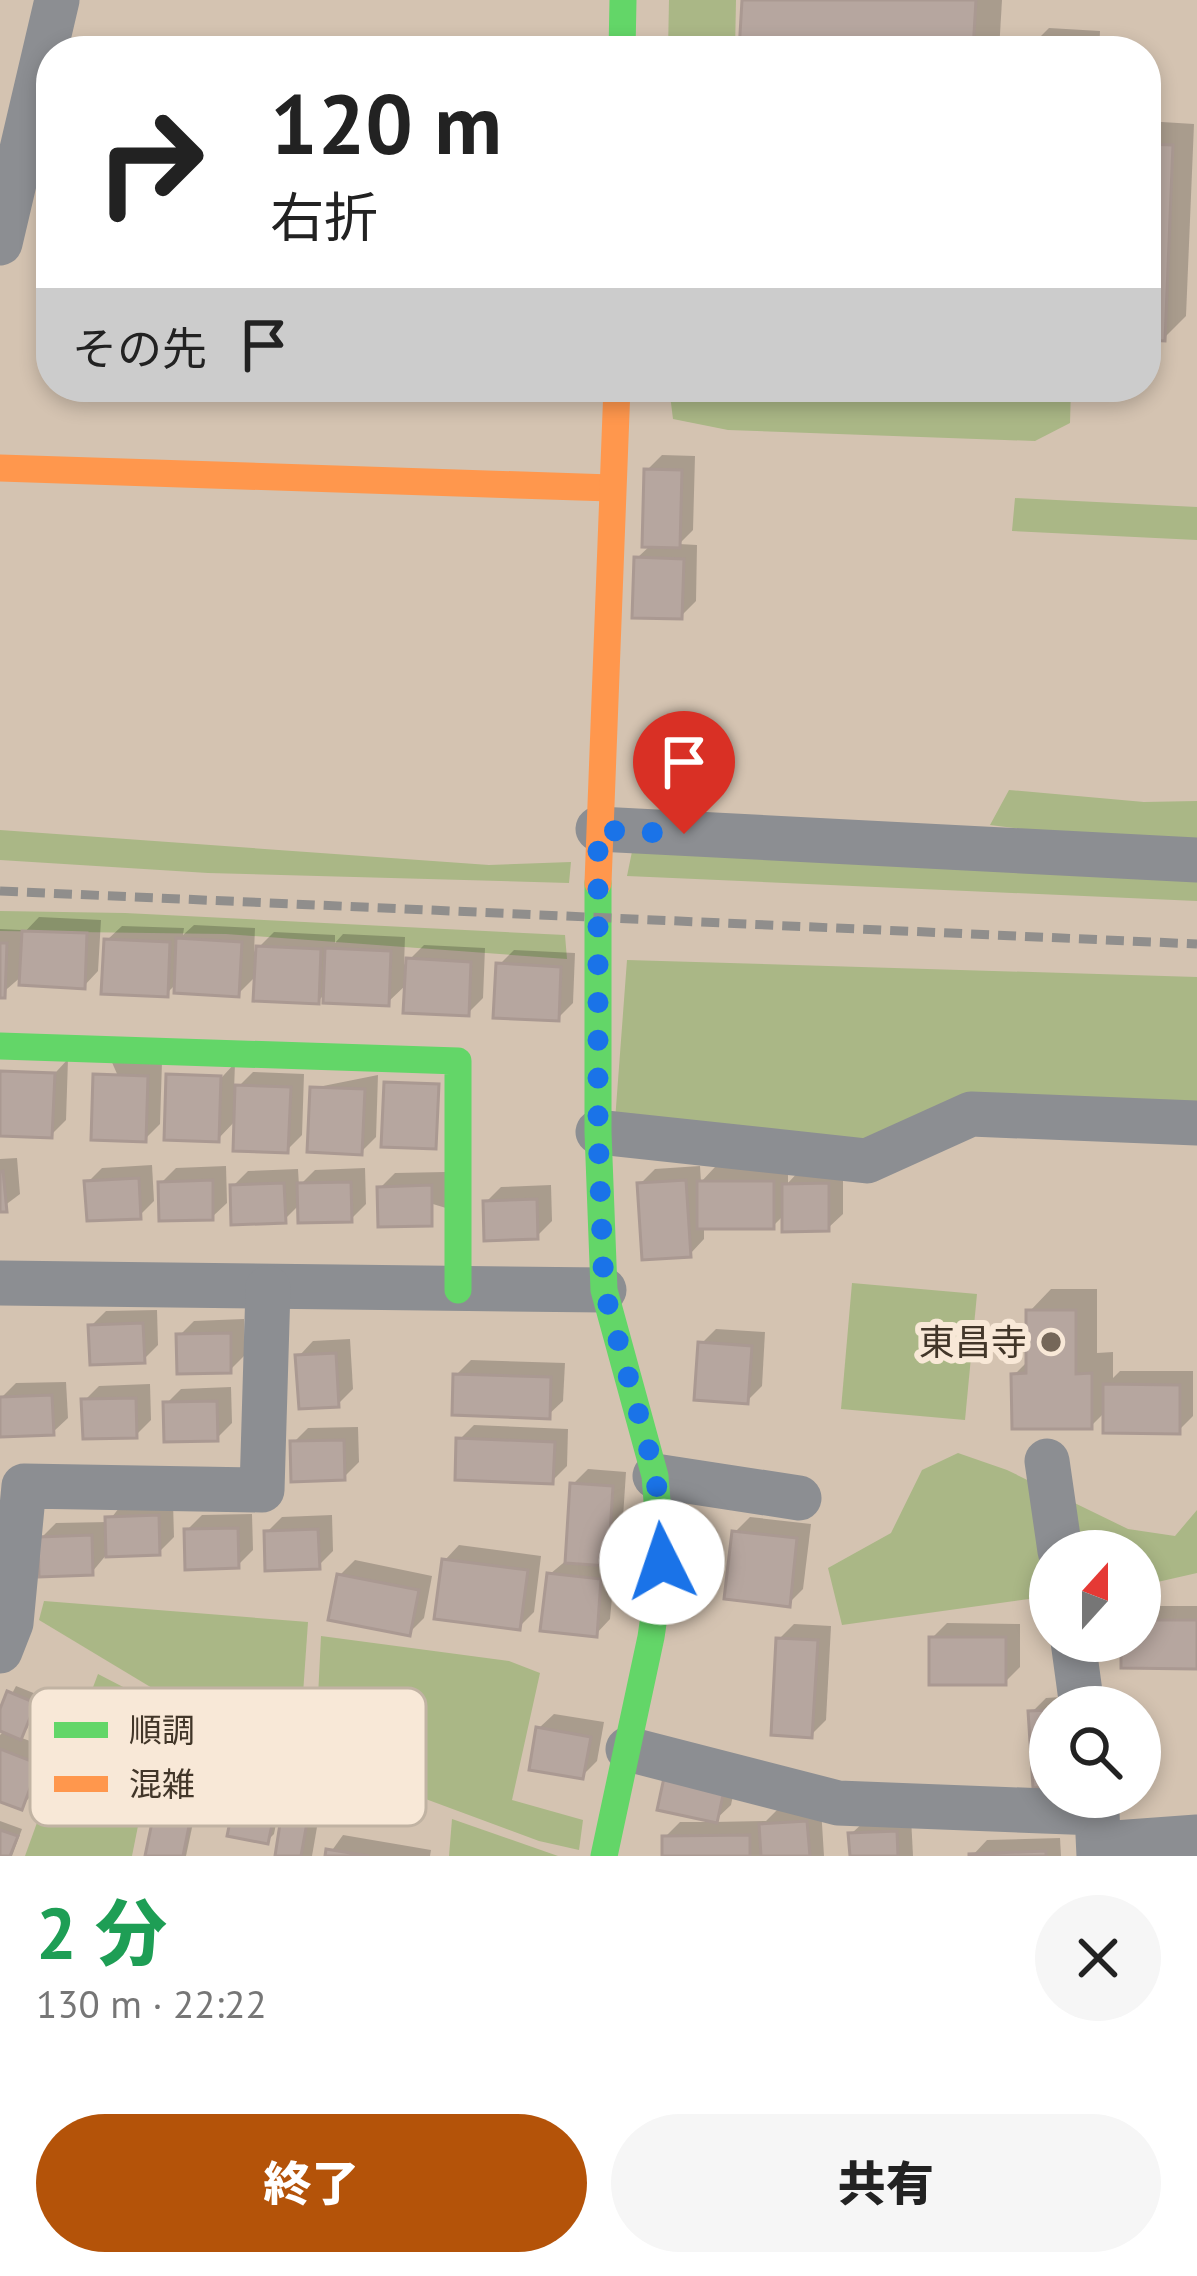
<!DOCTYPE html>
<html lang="ja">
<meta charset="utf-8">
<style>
body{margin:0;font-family:"PT Sans","Noto Sans JP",sans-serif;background:#f6f6f6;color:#222;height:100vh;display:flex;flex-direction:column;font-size:45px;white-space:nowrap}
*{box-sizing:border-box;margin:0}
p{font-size:39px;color:#767676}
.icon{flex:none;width:66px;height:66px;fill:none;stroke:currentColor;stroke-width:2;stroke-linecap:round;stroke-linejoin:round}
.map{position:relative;height:1856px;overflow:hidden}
.details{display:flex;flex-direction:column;background:#fff;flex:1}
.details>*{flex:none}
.banner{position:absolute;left:36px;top:36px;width:1125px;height:366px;border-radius:48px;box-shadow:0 6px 18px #0003;background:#fff;color:#222;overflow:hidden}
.needle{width:78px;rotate:21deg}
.fabs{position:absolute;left:1029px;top:1530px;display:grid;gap:24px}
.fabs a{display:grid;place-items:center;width:132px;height:132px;border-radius:50%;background:#fff;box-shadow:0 6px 18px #0003;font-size:60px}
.pin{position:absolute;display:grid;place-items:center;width:102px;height:102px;color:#fff;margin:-123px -51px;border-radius:50% 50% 50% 0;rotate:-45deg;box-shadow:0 0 12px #0007}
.pin .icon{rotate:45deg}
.me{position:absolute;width:132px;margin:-66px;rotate:356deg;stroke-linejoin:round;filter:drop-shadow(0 0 9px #0008)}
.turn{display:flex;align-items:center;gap:42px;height:252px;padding:0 36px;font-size:54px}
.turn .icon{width:156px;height:156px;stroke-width:2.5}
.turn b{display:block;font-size:84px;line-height:102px}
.then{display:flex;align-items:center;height:114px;padding:0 36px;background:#0003;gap:24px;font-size:45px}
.round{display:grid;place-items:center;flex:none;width:126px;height:126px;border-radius:63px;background:#f6f6f6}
.summary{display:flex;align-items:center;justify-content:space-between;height:204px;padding:0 36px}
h1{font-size:72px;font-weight:800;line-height:90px;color:#1e9e55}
.primary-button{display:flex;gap:24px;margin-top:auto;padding:24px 36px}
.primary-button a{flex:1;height:138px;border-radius:72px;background:#b45309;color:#fff;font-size:48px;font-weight:800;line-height:138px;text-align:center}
.primary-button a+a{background:#f6f6f6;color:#222}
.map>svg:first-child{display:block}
.green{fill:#aab786}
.shadow{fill:#0003}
.building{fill:#b6a69f;stroke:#aa9992;stroke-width:3}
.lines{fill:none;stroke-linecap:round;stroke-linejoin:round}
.street{stroke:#8c8e92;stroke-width:45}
.fast{stroke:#63d668;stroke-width:27}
.slow{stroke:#ff974d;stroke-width:27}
.rail{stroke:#908e8c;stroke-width:9;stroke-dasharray:18 9;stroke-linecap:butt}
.route{stroke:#1a73e8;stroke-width:21;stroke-dasharray:0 37.8}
.poi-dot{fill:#756759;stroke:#f8e8d7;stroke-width:4.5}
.labels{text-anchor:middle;stroke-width:12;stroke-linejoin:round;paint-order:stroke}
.poi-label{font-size:36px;fill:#423629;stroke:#f8e8d7;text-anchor:end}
.key{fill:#f8e8d7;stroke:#c1b3a3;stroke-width:3}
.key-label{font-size:33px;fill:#423629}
</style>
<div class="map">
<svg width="1197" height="1856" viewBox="0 0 1197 1856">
<rect width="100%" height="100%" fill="#d4c3b1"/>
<!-- green -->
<g class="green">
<polygon points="669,0 736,0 735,51 668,51"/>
<polygon points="669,387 1071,387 1070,423 1035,441 728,430 673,419"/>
<polygon points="1015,498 1197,507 1197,540 1012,531"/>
<polygon points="1009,790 1144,802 1197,801 1197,851 990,825"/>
<polygon points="0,830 489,865 571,862 569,883 208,873 0,860"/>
<polygon points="636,832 1197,864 1197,901 627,876"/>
<polygon points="0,911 125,913 565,935 567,959 226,934 0,931"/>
<polygon points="627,960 1197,977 1197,1123 971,1114 867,1161 614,1134"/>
<polygon points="852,1283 977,1294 965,1420 841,1409"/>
<polygon points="958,1453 1007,1470 1128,1529 1175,1536 1197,1510 1197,1573 1140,1586 1140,1551 1050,1551 1050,1637 1043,1597 842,1625 828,1568 891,1533 922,1470"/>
<polygon points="44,1601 308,1622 299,1751 212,1724 39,1620"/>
<polygon points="321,1636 509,1661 540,1673 512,1800 583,1820 579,1850 539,1841 315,1758"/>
<polygon points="98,1674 210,1732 274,1753 264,1785 154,1765 75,1735"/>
<polygon points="65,1745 148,1776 132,1856 25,1856"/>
<polygon points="452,1819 558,1856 449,1856"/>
</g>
<!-- shadow -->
<g class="shadow">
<polygon points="745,0 1002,0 999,51 742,51"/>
<polygon points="1049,28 1100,31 1099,51 1034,51 1034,43"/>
<polygon points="1146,121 1194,124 1186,316 1164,338 1146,337"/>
<polygon points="662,455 695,456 693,530 679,544 697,545 696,601 681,616 637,558 652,544 647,470"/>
<polygon points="39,917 101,920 98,971 84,986 22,976 0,995 0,929 21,930 21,936"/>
<polygon points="194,925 255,928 254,952 274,932 335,935 335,943 343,934 405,937 404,965 424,945 485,948 483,998 468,1013 408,983 387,1003 327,992 318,1001 258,974 238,994 177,983 166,994 107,940 122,926 184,928 183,935"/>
<polygon points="514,950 575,953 573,1003 558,1018 499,965"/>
<polygon points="68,1059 66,1120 51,1135 0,1133"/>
<polygon points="111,1060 162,1062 160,1124 145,1139"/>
<polygon points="235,1063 234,1091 253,1072 304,1074 302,1135 287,1150 237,1119 218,1139 167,1137"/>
<polygon points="378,1075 376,1137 361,1152 313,1088"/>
<polygon points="17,1158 20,1194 0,1209 0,1159"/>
<polygon points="152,1165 154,1201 139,1216 87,1183 102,1168"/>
<polygon points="226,1166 227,1203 212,1217 161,1183 176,1168"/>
<polygon points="700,1166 701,1182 715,1167 788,1167 788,1183 800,1170 843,1170 843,1214 828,1228 785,1214 773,1226 704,1226 704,1239 690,1254 640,1184 655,1169"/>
<polygon points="365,1168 366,1204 351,1219 300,1204 284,1220 233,1186 248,1171 298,1169 299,1186 315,1170"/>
<polygon points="445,1172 446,1208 380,1188 395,1173"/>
<polygon points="551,1185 552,1221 537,1236 486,1202 501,1187"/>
<polygon points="1051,1289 1097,1289 1097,1353 1113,1352 1113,1378 1120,1371 1193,1371 1193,1416 1178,1431 1106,1411 1091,1426 1014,1375 1029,1360 1029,1312"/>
<polygon points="157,1310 158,1345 143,1360 91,1326 106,1311"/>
<polygon points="244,1319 245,1355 230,1370 179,1336 194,1321"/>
<polygon points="716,1329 765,1332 762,1386 747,1401 701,1344"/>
<polygon points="350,1339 353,1389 338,1404 299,1356 313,1341"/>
<polygon points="471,1360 565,1363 563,1401 548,1415 456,1375"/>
<polygon points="66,1382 68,1418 53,1432 1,1398 16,1383"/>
<polygon points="150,1384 151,1420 136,1435 84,1401 99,1386"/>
<polygon points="231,1387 232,1423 217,1438 166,1404 181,1389"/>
<polygon points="474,1425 568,1429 567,1466 552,1481 459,1440"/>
<polygon points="358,1427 359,1462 344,1477 293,1443 308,1428"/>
<polygon points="588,1469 626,1472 621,1548 606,1564 615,1564 610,1619 596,1634 550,1574 568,1559 573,1484"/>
<polygon points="173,1502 174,1537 159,1552 107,1554 92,1572 41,1538 56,1523 108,1522 123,1503"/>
<polygon points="252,1514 253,1550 238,1565 187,1530 202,1515"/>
<polygon points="332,1515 333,1551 318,1566 267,1532 282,1517"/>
<polygon points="750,1517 811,1524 803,1589 788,1604 735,1532"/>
<polygon points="459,1545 541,1556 534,1612 519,1627 445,1560"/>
<polygon points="355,1560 432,1576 424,1618 409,1633 340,1575"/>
<polygon points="1140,1606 1197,1606 1197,1666 1124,1641 1140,1641"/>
<polygon points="947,1623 1020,1624 1020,1667 1005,1682 932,1638"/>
<polygon points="794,1624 831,1626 826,1720 811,1735 779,1639"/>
<polygon points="16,1686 41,1696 27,1729 19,1737 52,1749 36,1791 21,1806 0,1799 0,1735 5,1730 0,1728 0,1717"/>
<polygon points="1091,1695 1092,1707 1050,1707 1050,1784 1031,1713 1046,1698"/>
<polygon points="554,1714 604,1722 597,1761 582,1776 539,1728"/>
<polygon points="304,1771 326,1775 312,1856 278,1856 289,1786"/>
<polygon points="738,1772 731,1805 713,1822 766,1821 777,1810 821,1808 824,1856 665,1856 665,1837 680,1822 713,1822 661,1808"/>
<polygon points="170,1773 202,1780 186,1856 148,1856 163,1780"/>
<polygon points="244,1797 280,1804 274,1834 267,1841 237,1803"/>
<polygon points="911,1817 913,1856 853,1856 851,1834 866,1820"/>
<polygon points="0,1821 22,1829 12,1856 0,1856"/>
<polygon points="343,1835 431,1850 430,1856 328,1856"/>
<polygon points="1060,1838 1061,1856 972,1856 987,1840"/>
</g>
<!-- building -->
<g class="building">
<polygon points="742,0 976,0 973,51 739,51"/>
<polygon points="1031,42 1086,45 1086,51 1030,51"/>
<polygon points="1146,144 1173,145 1165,341 1146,340"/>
<polygon points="644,469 682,470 680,548 642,547"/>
<polygon points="634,557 684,559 682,619 632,618"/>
<polygon points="22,931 87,933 85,989 19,985"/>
<polygon points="176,938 242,942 239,997 174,993"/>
<polygon points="104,939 170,942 168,997 101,994"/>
<polygon points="0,943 7,943 5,998 0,998"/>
<polygon points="256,946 321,949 319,1004 253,1001"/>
<polygon points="325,948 391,951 389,1006 323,1003"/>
<polygon points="406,958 471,962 469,1016 403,1013"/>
<polygon points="496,963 561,967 559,1021 493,1018"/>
<polygon points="0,1071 55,1073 52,1138 0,1136"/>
<polygon points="93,1074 148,1076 146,1142 91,1140"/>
<polygon points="166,1074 221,1076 219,1142 164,1140"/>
<polygon points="384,1082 439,1084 436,1149 381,1147"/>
<polygon points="235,1085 291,1087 288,1153 233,1151"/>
<polygon points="310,1087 365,1089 362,1155 307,1152"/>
<polygon points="3,1171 7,1212 0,1212 0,1172"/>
<polygon points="139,1178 141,1219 87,1221 84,1181"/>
<polygon points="213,1180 213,1220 159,1221 158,1182"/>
<polygon points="686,1180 691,1257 642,1260 637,1183"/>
<rect x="697" y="1181" width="77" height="48"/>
<polygon points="351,1182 352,1222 298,1223 297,1183"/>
<polygon points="284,1183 286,1223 231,1225 230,1185"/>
<polygon points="829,1183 829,1231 782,1232 782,1184"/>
<polygon points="432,1185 432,1226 378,1227 377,1187"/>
<polygon points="537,1199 538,1239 484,1241 483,1201"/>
<polygon points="1026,1310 1076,1310 1076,1374 1092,1373 1092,1429 1012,1429 1011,1374 1026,1373"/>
<polygon points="143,1323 145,1363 90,1365 88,1325"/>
<polygon points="231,1333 231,1373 177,1374 176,1334"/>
<polygon points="698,1342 752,1346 748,1404 694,1400"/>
<polygon points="336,1353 339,1407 299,1409 295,1355"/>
<polygon points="453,1374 551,1377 550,1419 452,1415"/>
<polygon points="1103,1384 1180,1385 1180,1434 1103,1433"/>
<polygon points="52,1395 54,1435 0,1437 0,1397"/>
<polygon points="136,1398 137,1438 83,1439 81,1399"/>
<polygon points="217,1401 218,1441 164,1442 163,1402"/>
<polygon points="456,1438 555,1442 553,1484 455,1480"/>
<polygon points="344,1440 345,1480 291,1482 290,1441"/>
<polygon points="570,1483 613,1486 608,1566 565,1563"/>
<polygon points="159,1515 160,1555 106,1557 105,1517"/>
<polygon points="238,1528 239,1568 185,1570 184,1529"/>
<polygon points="318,1529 320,1569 265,1571 264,1531"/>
<polygon points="732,1531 797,1538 790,1607 724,1599"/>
<polygon points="92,1535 93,1575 39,1577 38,1537"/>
<polygon points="442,1559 528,1570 520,1630 434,1619"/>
<polygon points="547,1573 601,1579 597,1637 540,1631"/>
<polygon points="337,1574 419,1590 410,1636 328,1620"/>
<polygon points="1140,1620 1197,1620 1197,1669 1121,1668 1121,1641 1140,1641"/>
<rect x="929" y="1637" width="77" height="48"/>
<polygon points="776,1638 818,1640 812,1738 771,1735"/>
<polygon points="7,1691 36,1703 21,1740 0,1731 0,1709"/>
<polygon points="1050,1710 1050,1787 1033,1788 1028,1711"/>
<polygon points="536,1727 591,1737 583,1779 529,1770"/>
<polygon points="0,1749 39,1764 22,1810 0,1802"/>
<polygon points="665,1773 725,1786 717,1823 657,1810"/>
<polygon points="161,1779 197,1786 183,1856 145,1856"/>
<polygon points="286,1785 313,1789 301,1856 275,1856"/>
<polygon points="234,1802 275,1810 268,1844 227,1836"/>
<polygon points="807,1821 810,1856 761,1856 759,1824"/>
<polygon points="0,1830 18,1836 10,1856 0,1856"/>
<polygon points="897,1831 898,1856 850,1856 848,1833"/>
<polygon points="750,1835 750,1856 662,1856 662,1836"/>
<polygon points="326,1849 369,1856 325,1856"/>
<polygon points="1046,1851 1046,1856 969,1856 969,1854"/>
</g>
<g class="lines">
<!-- street -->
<g class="street">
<polyline points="0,243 57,0"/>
<polyline points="598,829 1197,860"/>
<polyline points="598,1132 867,1161 971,1114 1197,1123"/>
<polyline points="0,1283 604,1290"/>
<polyline points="1047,1461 1060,1551"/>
<polyline points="655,1476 799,1498"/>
<polyline points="1073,1641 1082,1707"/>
<polyline points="0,1651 11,1623 24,1486 262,1490 268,1288"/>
<polyline points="628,1749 838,1803 1097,1813 1099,1856"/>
<polyline points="1101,1844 1197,1837"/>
</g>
<!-- fast -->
<g class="fast">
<polyline points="622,51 623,0"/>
<polyline points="598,883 598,1132 604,1290 655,1476 662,1562 651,1637 604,1856"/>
<polyline points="0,1046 458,1061 458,1290"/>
</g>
<!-- slow -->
<g class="slow">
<polyline points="0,468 611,488"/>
<polyline points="598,883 617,387"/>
</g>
<!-- rail -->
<polyline class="rail" points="0,891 1197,944"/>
</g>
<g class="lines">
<!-- route -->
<polyline class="route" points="662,1562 656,1476 604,1290 598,1132 598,830 684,834"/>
</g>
<!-- markers -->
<circle class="poi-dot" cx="1051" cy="1342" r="12"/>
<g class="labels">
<!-- poi labels -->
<g class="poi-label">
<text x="1027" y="1355">東昌寺</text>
</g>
</g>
<!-- legend -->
<rect x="30" y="1688" width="396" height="138" rx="18" class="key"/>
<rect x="54" y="1722" width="54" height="16" fill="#63d668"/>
<rect x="54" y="1776" width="54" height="16" fill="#ff974d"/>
<g class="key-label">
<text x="129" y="1742">順調</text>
<text x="129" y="1796">混雑</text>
</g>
</svg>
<div class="fabs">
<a><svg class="needle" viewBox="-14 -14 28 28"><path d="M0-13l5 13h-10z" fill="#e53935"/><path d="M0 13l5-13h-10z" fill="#767676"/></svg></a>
<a><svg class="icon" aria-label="search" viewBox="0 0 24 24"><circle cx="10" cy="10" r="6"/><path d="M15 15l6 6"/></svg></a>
</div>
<div class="pin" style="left:684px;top:834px;background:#d93025"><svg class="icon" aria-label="arrive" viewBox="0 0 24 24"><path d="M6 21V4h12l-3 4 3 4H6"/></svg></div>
<svg class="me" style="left:662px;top:1562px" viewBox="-20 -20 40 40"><circle r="19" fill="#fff"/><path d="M0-13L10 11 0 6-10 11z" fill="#1a73e8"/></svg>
<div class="banner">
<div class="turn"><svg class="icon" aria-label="right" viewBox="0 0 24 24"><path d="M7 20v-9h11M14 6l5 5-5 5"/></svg><div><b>120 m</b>右折</div></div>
<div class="then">その先<svg class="icon" aria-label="arrive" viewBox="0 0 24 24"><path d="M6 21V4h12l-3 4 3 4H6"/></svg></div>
</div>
</div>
<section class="details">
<div class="summary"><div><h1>2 分</h1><p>130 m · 22:22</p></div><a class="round"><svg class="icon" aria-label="close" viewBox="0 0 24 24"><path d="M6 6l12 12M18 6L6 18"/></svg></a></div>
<div class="primary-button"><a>終了</a><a>共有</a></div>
</section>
